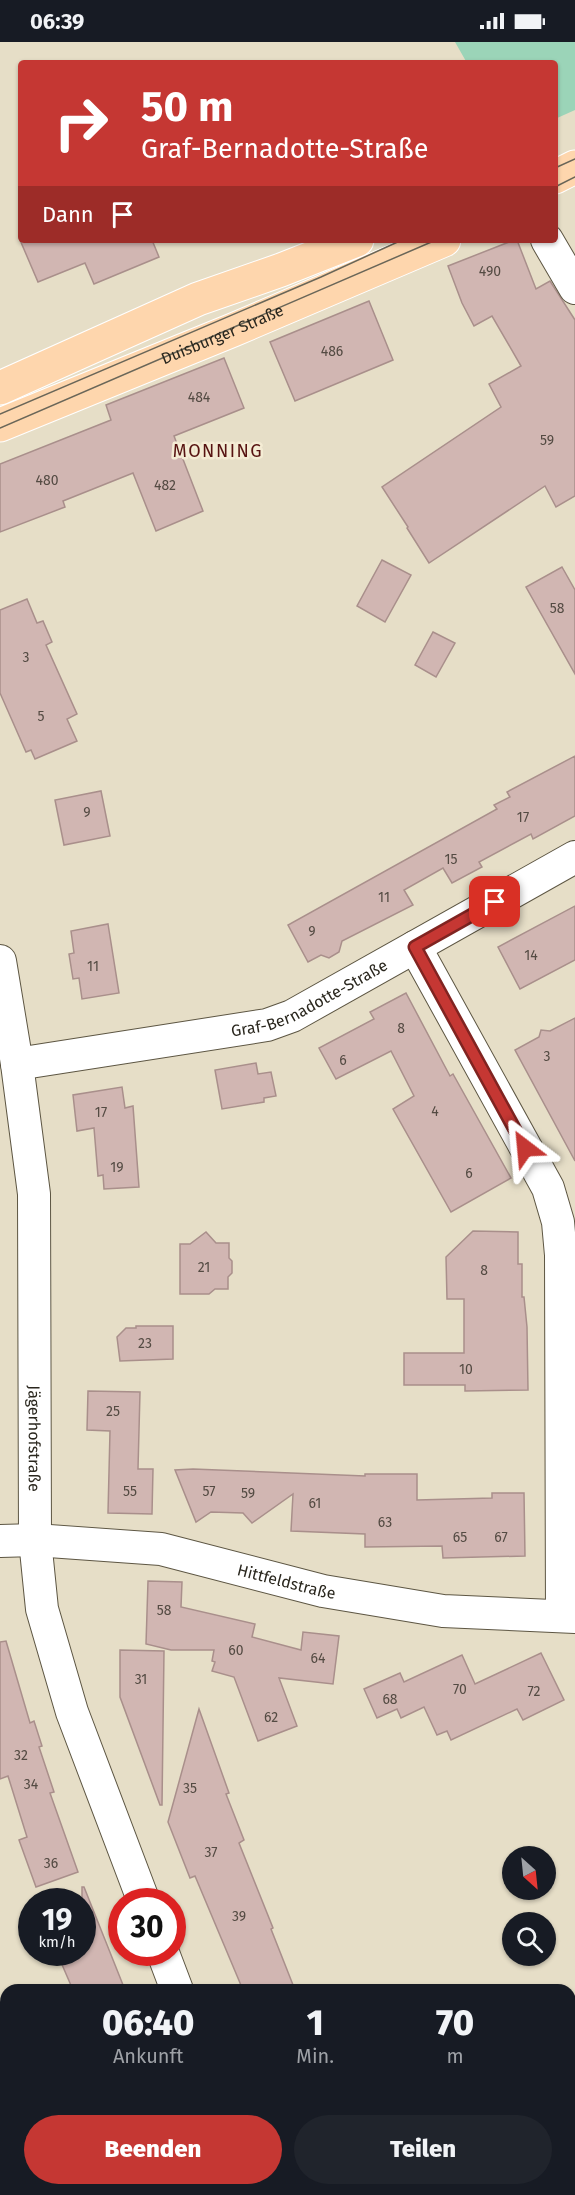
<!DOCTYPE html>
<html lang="de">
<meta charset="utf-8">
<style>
body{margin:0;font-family:"Fira Sans",sans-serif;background:#20242c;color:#f1f3f6;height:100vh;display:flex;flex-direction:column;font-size:22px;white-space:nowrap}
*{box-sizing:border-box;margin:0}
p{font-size:20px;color:#9ea1a6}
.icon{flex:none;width:33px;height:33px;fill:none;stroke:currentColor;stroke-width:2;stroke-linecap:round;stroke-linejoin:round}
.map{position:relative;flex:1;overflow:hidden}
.panel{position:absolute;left:0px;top:1942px;width:576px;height:212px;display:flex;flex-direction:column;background:#171b24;border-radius:18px 18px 0 0;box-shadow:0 2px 4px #0004}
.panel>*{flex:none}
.hud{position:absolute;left:18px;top:18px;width:540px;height:183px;border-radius:6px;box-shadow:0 2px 4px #0004;background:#c53733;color:#fff;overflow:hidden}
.needle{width:39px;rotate:153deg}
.fabs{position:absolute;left:502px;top:1804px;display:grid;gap:12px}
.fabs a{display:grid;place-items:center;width:54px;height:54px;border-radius:50%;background:#171b24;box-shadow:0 2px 4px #0004;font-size:30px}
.speed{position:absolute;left:18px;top:1846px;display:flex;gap:12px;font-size:30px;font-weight:700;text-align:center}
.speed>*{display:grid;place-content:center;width:78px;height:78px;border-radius:50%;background:#171b24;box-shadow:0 2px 4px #0004;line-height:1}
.speed small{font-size:15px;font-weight:400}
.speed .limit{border:9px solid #d22;background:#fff;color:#111}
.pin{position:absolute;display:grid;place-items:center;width:51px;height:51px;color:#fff;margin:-26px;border-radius:12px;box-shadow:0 3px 9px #0006}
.me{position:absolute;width:66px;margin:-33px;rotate:331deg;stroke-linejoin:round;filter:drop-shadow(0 0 4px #0008)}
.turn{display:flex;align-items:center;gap:21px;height:126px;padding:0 24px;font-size:27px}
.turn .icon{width:78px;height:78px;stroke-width:2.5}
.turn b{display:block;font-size:42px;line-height:51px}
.then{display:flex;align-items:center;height:57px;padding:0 24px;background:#0003;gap:12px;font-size:22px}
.eta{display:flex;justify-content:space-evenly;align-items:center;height:102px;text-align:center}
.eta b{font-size:36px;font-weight:800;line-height:42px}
.button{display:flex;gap:12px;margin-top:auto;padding:12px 24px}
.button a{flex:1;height:69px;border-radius:36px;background:#c53733;color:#fff;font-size:24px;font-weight:800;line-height:69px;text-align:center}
.button a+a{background:#20242c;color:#f1f3f6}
.status{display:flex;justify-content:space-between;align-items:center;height:42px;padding:0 30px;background:#171b24;direction:ltr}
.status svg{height:16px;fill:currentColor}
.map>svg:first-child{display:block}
.green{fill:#9bd4b8}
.building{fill:#d1b6b2;stroke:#a98f8b;stroke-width:1.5}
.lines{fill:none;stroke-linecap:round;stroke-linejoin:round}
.minor-casing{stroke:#5d5643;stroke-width:34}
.major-casing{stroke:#fff;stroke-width:35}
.minor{stroke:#fff;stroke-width:32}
.major{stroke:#fed6ad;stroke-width:33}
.tram{stroke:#6a6658;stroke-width:1.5}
.route-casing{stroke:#802421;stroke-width:15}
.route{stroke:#c53733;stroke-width:10}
.labels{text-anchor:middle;stroke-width:5;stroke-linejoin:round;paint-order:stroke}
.number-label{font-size:14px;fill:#544b43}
.street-label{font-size:16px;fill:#2a271e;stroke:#f4ecd4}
.neighbourhood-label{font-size:18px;letter-spacing:1.5px;fill:#571311;stroke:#f4ecd4}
</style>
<div class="status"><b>06:39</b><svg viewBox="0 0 49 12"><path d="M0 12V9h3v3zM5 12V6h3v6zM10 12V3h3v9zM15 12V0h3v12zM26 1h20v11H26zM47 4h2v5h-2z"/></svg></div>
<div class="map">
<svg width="575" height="2153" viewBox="0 0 575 2153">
<rect width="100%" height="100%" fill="#e6dec7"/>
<!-- green -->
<polygon class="green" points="455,0 575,0 575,68 555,77 555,21 467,21"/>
<!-- building -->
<g class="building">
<polygon points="20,198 152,198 159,215 94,242 85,221 38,240"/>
<polygon points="514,198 517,198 536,247 550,239 575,278 575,454 556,465 545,444 429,521 407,486 408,485 382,445 501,365 489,342 521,324 492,274 474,284 462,261 448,224"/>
<polygon points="369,259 393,318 295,359 270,300"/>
<polygon points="224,316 244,366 174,394 203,469 156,489 133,431 63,459 65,465 0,490 0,422 111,378 106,363"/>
<polygon points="382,518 411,533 385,580 357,564"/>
<polygon points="562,525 575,548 575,632 526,545"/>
<polygon points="27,557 37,581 43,579 52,600 46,603 77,672 67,677 77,699 35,717 31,708 26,710 0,651 0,568"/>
<polygon points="433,590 455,601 436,635 415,623"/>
<polygon points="575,714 575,774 533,797 531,792 479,820 482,825 452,841 443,826 404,848 413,863 342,899 339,910 329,916 321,913 308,920 288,883 497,767 494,763 510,755 507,750"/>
<polygon points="101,749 110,794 64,803 55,758"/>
<polygon points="575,864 575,918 520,947 498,905"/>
<polygon points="108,882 119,951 82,957 79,936 73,937 69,912 74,911 71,889"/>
<polygon points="406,951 450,1034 453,1032 511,1136 451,1170 393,1067 414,1054 391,1009 336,1037 319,1006 374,977 370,970"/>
<polygon points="575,976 575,1119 515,1008 539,995 541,988 550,989"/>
<polygon points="256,1021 258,1032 271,1030 276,1054 264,1056 264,1060 222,1067 215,1028"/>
<polygon points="122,1045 125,1066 133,1064 139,1145 104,1147 103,1133 98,1134 94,1086 77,1089 73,1053"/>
<polygon points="473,1189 518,1190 518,1222 522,1222 522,1255 524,1255 527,1285 528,1348 465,1349 465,1343 404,1343 404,1311 464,1311 464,1257 447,1257 446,1215"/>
<polygon points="206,1190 216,1201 229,1201 229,1216 232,1219 232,1231 228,1235 228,1247 215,1247 209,1252 180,1252 180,1202 190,1202"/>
<polygon points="136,1284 173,1284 173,1317 120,1319 117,1295 126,1286 136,1286"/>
<polygon points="88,1349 140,1350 138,1427 153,1427 152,1472 108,1471 110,1389 87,1388"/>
<polygon points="193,1427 365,1434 365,1432 417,1432 417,1458 492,1456 492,1451 524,1451 525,1514 443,1516 442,1504 365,1505 365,1492 291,1489 293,1452 252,1481 243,1471 211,1470 196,1480 175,1428"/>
<polygon points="148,1539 182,1540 181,1565 255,1582 252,1595 301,1608 303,1590 339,1594 333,1642 279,1636 297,1684 258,1699 234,1635 212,1629 215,1620 212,1619 214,1608 171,1608 146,1602"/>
<polygon points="6,1599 30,1681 34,1679 42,1704 39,1705 54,1750 50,1751 78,1830 36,1845 19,1798 27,1795 8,1734 0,1737 0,1600"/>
<polygon points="120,1608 164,1609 162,1763 160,1763 120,1655"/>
<polygon points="541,1611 564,1658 523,1678 517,1667 451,1698 447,1689 437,1693 424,1665 401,1676 397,1667 377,1676 364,1647 400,1631 404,1640 462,1613 475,1642"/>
<polygon points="199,1667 229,1751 226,1752 244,1798 239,1801 273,1886 271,1887 295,1948 243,1948 195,1834 190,1836 168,1780"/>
<polygon points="82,1845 84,1845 125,1948 73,1948 57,1911 82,1911"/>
</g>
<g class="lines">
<!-- minor casing -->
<g class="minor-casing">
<g id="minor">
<polyline points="547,198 575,246"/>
<polyline points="415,905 548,1146 558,1180 561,1213 562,1574"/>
<path id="s1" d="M 0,919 L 17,1022 L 34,1152 L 35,1498 L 42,1567 L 72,1670 L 144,1860"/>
<path id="s2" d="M 17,1022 L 267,983 L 292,974 L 575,815"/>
<path id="s3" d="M 0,1499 L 35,1498 L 161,1507 L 323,1549 L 443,1569 L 575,1575"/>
<polyline points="163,1911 177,1948"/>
<polyline points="260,2148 262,2153"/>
</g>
</g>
<!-- major casing -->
<g class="major-casing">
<g id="major">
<polyline points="555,135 575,125"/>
<polyline points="0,346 198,257 281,228 357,198"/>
<path id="s4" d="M 0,383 L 233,288 L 444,198"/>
</g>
</g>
<!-- minor -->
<use href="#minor" class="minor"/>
<!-- major -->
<use href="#major" class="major"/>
<!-- tram -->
<g class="tram">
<polyline points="555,126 575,117"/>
<polyline points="555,145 575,135"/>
<polyline points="0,372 321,235 402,198"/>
<polyline points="0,386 436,198"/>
</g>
</g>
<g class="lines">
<!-- route casing -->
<g class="route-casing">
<polyline id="route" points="495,860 415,905 525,1106"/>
</g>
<!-- route -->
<use href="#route" class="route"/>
</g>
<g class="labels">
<!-- number labels -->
<g class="number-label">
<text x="490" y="234">490</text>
<text x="332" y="314">486</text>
<text x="199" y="360">484</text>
<text x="547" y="403">59</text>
<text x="47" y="443">480</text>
<text x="165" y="448">482</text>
<text x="557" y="571">58</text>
<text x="26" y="620">3</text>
<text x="41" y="679">5</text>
<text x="87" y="775">9</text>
<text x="523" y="780">17</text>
<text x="451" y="822">15</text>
<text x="384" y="860">11</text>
<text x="312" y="894">9</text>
<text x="531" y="918">14</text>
<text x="93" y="929">11</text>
<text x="401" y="991">8</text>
<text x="547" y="1019">3</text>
<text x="343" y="1023">6</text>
<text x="435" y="1074">4</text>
<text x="101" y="1075">17</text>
<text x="117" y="1130">19</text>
<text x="469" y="1136">6</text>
<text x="204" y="1230">21</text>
<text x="484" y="1233">8</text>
<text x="145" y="1306">23</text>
<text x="466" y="1332">10</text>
<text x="113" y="1374">25</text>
<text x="130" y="1454">55</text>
<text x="209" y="1454">57</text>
<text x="248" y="1456">59</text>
<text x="315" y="1466">61</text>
<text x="385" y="1485">63</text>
<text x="460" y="1500">65</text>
<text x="501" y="1500">67</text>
<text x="164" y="1573">58</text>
<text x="236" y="1613">60</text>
<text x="318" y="1621">64</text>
<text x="141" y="1642">31</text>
<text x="460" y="1652">70</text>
<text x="534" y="1654">72</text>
<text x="390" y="1662">68</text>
<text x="271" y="1680">62</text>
<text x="21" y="1718">32</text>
<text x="31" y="1747">34</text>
<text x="190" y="1751">35</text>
<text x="211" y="1815">37</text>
<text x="51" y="1826">36</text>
<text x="239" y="1879">39</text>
</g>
<!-- street labels -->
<g class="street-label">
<text dy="6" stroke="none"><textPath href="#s4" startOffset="240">Duisburger Straße</textPath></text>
<text dy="6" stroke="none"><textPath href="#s2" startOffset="302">Graf-Bernadotte-Straße</textPath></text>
<text dy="6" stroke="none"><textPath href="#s1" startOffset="480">Jägerhofstraße</textPath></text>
<text dy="6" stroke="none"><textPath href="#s3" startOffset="291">Hittfeldstraße</textPath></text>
</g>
<!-- neighbourhood labels -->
<g class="neighbourhood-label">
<text x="218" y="415">MONNING</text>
</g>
</g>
</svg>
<div class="fabs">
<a><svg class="needle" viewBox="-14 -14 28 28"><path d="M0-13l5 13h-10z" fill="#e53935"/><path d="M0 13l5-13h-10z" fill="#9ea1a6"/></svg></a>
<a><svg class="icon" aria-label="search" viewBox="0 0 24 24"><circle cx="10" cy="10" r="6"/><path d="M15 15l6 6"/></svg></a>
</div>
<div class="speed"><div>19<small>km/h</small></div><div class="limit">30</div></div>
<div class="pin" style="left:495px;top:860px;background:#d93025"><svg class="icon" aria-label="arrive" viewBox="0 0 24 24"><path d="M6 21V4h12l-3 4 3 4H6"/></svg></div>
<svg class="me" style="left:525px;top:1106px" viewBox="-20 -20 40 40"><path d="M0-17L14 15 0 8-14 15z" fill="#c53733" stroke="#fff" stroke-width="4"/></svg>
<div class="hud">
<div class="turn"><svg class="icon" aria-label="right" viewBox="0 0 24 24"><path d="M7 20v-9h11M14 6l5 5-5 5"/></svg><div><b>50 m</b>Graf-Bernadotte-Straße</div></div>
<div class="then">Dann<svg class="icon" aria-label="arrive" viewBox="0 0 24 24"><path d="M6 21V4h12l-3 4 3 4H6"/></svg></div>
</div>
<section class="panel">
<div class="eta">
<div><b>06:40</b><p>Ankunft</p></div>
<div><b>1</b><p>Min.</p></div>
<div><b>70</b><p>m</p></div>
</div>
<div class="button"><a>Beenden</a><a>Teilen</a></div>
</section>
</div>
